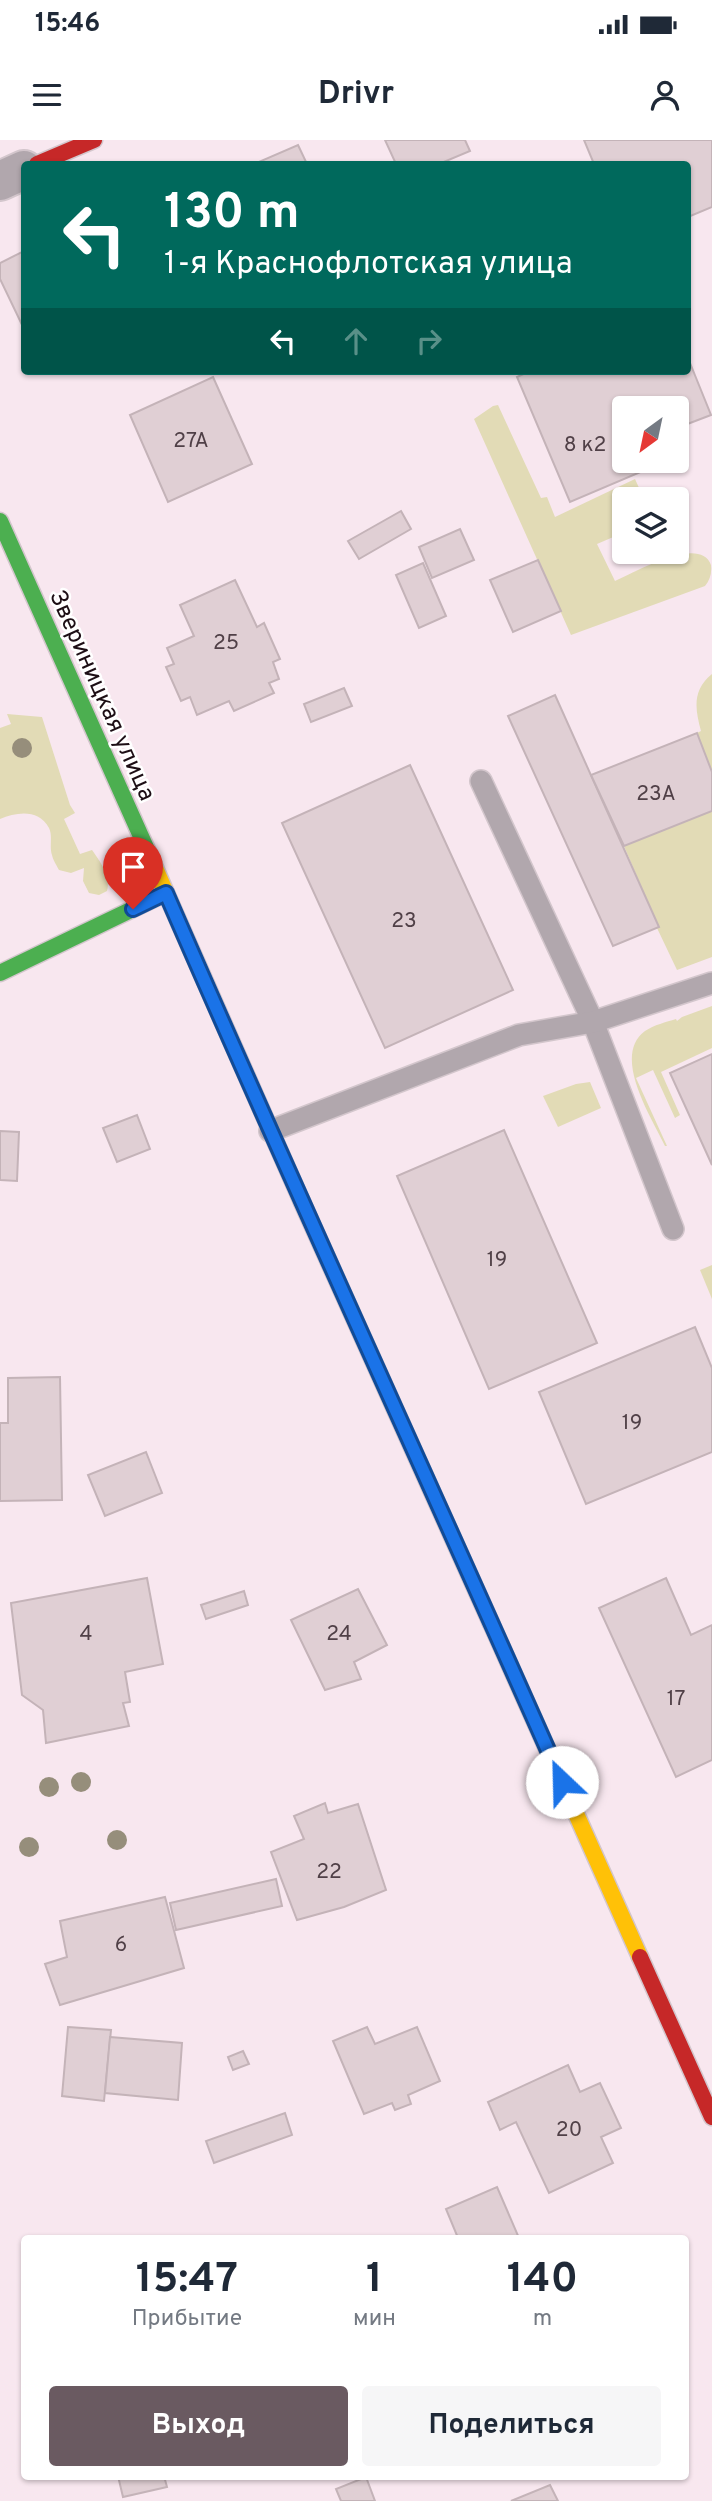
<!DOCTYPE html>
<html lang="ru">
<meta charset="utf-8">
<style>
body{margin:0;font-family:Overpass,sans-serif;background:#f6f6f7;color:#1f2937;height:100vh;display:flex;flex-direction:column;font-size:26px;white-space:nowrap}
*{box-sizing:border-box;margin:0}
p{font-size:23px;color:#747a83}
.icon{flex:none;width:38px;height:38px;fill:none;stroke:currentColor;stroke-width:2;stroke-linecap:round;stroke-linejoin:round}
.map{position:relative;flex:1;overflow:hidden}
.sheet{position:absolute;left:21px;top:2095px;width:668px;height:245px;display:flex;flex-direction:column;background:#fff;border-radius:7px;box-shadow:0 2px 5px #0004}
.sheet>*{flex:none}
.top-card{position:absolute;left:21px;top:21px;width:670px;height:214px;border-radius:7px;box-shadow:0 2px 5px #0004;background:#00695c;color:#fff;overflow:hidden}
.needle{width:46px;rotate:213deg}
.controls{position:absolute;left:612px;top:256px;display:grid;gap:14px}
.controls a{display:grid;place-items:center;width:77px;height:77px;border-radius:7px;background:#fff;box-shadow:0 2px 5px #0004;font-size:35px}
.pin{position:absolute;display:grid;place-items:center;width:60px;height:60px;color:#fff;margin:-72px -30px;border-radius:50% 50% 50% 0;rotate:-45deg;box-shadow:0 0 7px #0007}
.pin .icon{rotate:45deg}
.me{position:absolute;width:77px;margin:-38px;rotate:336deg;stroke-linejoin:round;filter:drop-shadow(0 0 5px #0008)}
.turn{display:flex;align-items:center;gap:24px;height:147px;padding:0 28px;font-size:32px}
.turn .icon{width:91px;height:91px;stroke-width:2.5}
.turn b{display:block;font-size:49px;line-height:60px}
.lanes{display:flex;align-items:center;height:66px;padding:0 28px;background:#0003;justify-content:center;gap:35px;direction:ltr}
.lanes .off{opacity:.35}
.eta{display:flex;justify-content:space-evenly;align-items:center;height:119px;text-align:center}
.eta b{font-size:42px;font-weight:700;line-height:49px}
.button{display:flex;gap:14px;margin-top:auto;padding:14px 28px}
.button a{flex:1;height:80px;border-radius:7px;background:#6a5a61;color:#fff;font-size:28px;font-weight:700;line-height:80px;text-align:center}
.button a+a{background:#f6f6f7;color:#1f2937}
.status{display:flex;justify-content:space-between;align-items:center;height:49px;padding:0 35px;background:#fff;direction:ltr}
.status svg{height:19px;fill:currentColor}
header{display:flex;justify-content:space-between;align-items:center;height:91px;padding:0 28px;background:#fff;font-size:32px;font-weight:700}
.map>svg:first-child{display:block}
.green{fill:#e2dbb6}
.building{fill:#e0cfd4;stroke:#c4b3b8;stroke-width:2}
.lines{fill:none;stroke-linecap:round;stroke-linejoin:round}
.lane-casing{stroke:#d3c6cc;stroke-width:24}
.street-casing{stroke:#d3c6cc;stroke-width:42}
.fast-casing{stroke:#d3c6cc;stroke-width:19}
.slow-casing{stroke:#d3c6cc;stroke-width:19}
.jam-casing{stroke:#d3c6cc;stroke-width:19}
.lane{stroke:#b1a7ad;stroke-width:21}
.street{stroke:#b1a7ad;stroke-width:38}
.fast{stroke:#4caf50;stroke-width:16}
.slow{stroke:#ffc107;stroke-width:16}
.jam{stroke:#c62828;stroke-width:16}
.tree{fill:#968e7b}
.route-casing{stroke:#114b97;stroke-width:18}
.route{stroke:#1a73e8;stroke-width:12}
.labels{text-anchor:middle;stroke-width:5;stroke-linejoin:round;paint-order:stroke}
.number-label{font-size:21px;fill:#504047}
.street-label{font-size:24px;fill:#1d0e15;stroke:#fff}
</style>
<div class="status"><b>15:46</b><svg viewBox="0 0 49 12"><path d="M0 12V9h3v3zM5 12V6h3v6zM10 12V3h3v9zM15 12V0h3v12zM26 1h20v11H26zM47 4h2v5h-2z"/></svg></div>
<header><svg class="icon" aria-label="menu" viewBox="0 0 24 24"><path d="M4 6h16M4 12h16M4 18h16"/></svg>Drivr<svg class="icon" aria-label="person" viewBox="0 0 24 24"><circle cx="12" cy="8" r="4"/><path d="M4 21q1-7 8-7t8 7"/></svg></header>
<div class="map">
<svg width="712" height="2361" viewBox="0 0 712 2361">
<rect width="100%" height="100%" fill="#f8e7ef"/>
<!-- green -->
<g class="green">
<path d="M 498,265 L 541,358 L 547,357 L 555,377 L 635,339 L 644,359 L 625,359 L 625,392 L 597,404 L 615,441 C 632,434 700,394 711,425 C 712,433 710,440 705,446 L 571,495 L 474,279 L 493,266 Z"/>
<path d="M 712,534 L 712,632 L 697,593 L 701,591 C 695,569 692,550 712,534 Z"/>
<path d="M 7,574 L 42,577 L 70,665 L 75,673 L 64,679 L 80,714 L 92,710 C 100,721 111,737 107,751 L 99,755 L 89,753 L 83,741 L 84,728 L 71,733 L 59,730 C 57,726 53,720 52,715 C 49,707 53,696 49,688 C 39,669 17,672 0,679 L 0,588 L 11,584 Z"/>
<polygon points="712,671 712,817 677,830 657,788 658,786 624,706"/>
<path d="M 712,866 L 712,908 L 661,932 L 680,975 L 675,978 L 653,930 L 636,938 L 667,1006 L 665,1006 C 652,978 611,916 645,891 C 654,885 666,882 676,879 L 677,881 L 682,877 Z"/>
<polygon points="590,942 601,968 558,987 543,956 576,944"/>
<polygon points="712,1125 712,1159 700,1130"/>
</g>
<!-- building -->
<g class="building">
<polygon points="385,0 465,0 470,11 439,24 396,24"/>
<polygon points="584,0 712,0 712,67 688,77 688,24 594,24"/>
<polygon points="298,5 307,24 254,24"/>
<polygon points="24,111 24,189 0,139 0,123"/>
<polygon points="688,218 711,275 677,288 677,268 625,268 625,320 647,320 650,328 570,362 517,237 530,231 688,231"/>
<polygon points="213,237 252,324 168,362 130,275"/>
<polygon points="401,371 411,389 359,419 348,401"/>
<polygon points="460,389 474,420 432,438 419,407"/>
<polygon points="538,420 561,471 513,492 490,440"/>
<polygon points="423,423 446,476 419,488 396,435"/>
<polygon points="235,440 257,487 264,483 280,519 273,522 279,539 269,543 274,553 234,571 229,561 197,575 190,557 181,561 166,527 174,524 167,508 194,496 180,465"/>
<polygon points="344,548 352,566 311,582 304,564"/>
<polygon points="555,555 659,787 613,806 508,576"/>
<polygon points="697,593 712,632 712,671 624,706 591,635"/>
<polygon points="410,625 513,850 385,908 282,683"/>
<polygon points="712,914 712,1025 670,933"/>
<polygon points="137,975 150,1009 117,1022 103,988"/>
<polygon points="504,990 597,1203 489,1249 397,1036"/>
<polygon points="0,991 19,992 17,1041 0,1040"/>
<polygon points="695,1187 712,1228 712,1312 586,1364 539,1252"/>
<polygon points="60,1237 62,1360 0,1361 0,1283 8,1283 8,1238"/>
<polygon points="146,1312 162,1353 105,1376 88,1335"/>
<polygon points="147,1438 163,1524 125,1532 130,1562 123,1563 129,1586 46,1603 43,1570 22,1555 11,1463"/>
<polygon points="666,1438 691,1495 712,1485 712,1620 676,1637 599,1468"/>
<polygon points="358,1449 387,1505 354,1522 361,1539 325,1550 291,1480"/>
<polygon points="244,1451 248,1465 206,1479 201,1465"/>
<polygon points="325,1663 328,1673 358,1664 386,1750 344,1767 297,1780 271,1712 304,1699 294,1676"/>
<polygon points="276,1739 282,1766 176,1790 170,1763"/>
<polygon points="165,1757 184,1828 60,1865 45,1824 67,1817 60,1781"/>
<polygon points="68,1887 111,1890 104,1961 62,1956"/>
<polygon points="367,1887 375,1904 417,1887 440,1941 408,1955 411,1964 395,1970 392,1963 364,1974 333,1901"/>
<polygon points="110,1897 182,1903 178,1960 105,1953"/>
<polygon points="243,1911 249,1924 233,1930 228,1917"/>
<polygon points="568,1925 580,1952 600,1943 621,1988 601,1997 613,2023 549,2053 516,1982 500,1990 488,1962"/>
<polygon points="285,1973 292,1995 214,2023 206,2001"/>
<polygon points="497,2047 519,2098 458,2098 446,2069"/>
<polygon points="118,2336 164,2336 167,2347 123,2357"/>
<polygon points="366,2337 375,2361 341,2361 336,2349"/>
<polygon points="550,2345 558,2361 511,2361"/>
</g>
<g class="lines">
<!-- lane casing -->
<g class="lane-casing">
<g id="lane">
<polyline points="481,641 593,882 673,1089"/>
<polyline points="270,991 519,895 593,882 712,843"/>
</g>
</g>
<!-- street casing -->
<g class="street-casing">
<polyline id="street" points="0,41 24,30"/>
</g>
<!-- fast casing -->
<g class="fast-casing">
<g id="fast">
<polyline points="0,381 148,712"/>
<polyline points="0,833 166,753"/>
<polyline points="302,1062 491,1483"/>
</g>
</g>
<!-- slow casing -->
<g class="slow-casing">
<g id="slow">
<polyline points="148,712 302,1062"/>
<polyline points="491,1483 640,1817"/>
</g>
</g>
<!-- jam casing -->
<g class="jam-casing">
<g id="jam">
<polyline points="37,24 94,0"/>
<polyline points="640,1817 712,1977"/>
</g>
</g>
<!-- lane -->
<use href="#lane" class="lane"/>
<!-- street -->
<use href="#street" class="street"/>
<!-- fast -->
<use href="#fast" class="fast"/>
<!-- slow -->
<use href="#slow" class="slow"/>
<!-- jam -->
<use href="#jam" class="jam"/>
</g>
<!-- trees -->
<g class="tree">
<circle cx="22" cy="608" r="10"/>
<circle cx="81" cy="1642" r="10"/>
<circle cx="49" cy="1647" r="10"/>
<circle cx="117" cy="1700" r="10"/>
<circle cx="29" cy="1707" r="10"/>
</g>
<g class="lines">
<!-- route casing -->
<g class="route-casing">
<path id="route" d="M 133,769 L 166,753 C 295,1051 431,1345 562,1642"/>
</g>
<!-- route -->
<use href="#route" class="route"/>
</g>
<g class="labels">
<!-- number labels -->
<g class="number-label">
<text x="191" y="307">27А</text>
<text x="585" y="311">8 к2</text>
<text x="226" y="509">25</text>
<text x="656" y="660">23А</text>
<text x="404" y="787">23</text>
<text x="497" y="1126">19</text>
<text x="632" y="1289">19</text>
<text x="86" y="1500">4</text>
<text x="339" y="1500">24</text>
<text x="676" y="1565">17</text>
<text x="329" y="1738">22</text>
<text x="121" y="1811">6</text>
<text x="569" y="1996">20</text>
</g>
<!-- street labels -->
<g class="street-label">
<text transform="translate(103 555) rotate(66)" y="8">Звериницкая улица</text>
</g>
</g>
</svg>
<div class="controls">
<a><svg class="needle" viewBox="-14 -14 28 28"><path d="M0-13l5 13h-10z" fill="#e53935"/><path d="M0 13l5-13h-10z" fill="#747a83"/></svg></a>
<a><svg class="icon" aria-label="layers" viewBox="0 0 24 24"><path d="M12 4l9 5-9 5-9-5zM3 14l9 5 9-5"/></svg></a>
</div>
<div class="pin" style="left:133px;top:769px;background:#d93025"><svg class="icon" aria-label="arrive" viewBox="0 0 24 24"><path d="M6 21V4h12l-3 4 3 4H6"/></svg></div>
<svg class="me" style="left:562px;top:1642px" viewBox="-20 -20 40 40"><circle r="19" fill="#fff"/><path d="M0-13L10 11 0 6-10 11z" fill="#1a73e8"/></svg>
<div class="top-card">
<div class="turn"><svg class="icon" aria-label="left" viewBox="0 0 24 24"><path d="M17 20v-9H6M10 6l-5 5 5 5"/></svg><div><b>130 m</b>1-я Краснофлотская улица</div></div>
<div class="lanes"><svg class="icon" aria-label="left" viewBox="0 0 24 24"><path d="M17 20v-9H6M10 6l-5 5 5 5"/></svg><svg class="icon off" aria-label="ahead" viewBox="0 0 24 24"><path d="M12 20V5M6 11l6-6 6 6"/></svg><svg class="icon off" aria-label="right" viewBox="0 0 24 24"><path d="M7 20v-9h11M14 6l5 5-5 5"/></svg></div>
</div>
<section class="sheet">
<div class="eta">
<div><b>15:47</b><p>Прибытие</p></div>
<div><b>1</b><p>мин</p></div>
<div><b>140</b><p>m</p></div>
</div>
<div class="button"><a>Выход</a><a>Поделиться</a></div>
</section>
</div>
